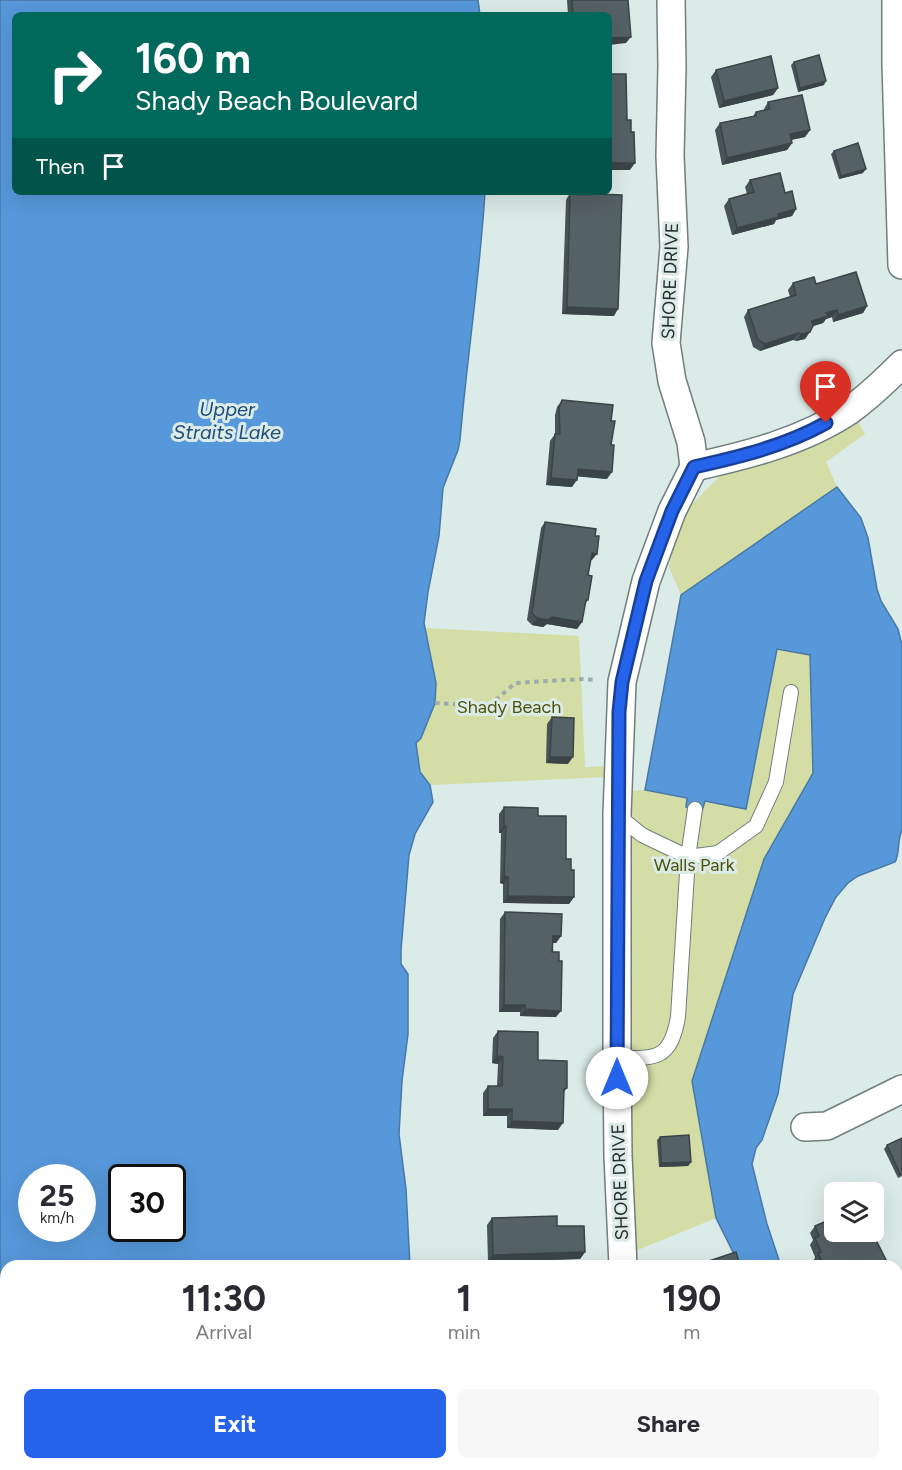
<!DOCTYPE html>
<style>
body{margin:0;font-family:Figtree,sans-serif;background:#f7f7f7;color:#2b2b33;height:100vh;display:flex;flex-direction:column;font-size:22px;white-space:nowrap}
*{box-sizing:border-box;margin:0}
p{font-size:20px;color:#7c7c81}
.icon{flex:none;width:33px;height:33px;fill:none;stroke:currentColor;stroke-width:2;stroke-linecap:round;stroke-linejoin:round}
.map{position:relative;flex:1;overflow:hidden}
.drawer{position:absolute;left:0px;top:1260px;width:903px;height:210px;display:flex;flex-direction:column;background:#fff;border-radius:18px 18px 0 0;box-shadow:0 6px 24px #0002}
.drawer>*{flex:none}
.top-card{position:absolute;left:12px;top:12px;width:600px;height:183px;border-radius:9px;box-shadow:0 6px 24px #0002;background:#00695c;color:#fff;overflow:hidden}
.controls{position:absolute;left:824px;top:1182px;display:grid;gap:12px}
.controls a{display:grid;place-items:center;width:60px;height:60px;border-radius:9px;background:#fff;box-shadow:0 6px 24px #0002;font-size:30px}
.speed{position:absolute;left:18px;top:1164px;display:flex;gap:12px;font-size:30px;font-weight:700;text-align:center}
.speed>*{display:grid;place-content:center;width:78px;height:78px;border-radius:50%;background:#fff;box-shadow:0 6px 24px #0002;line-height:1}
.speed small{font-size:15px;font-weight:400}
.speed .limit{border:3px solid #111;border-radius:9px;background:#fff;color:#111}
.pin{position:absolute;display:grid;place-items:center;width:51px;height:51px;color:#fff;margin:-62px -26px;border-radius:50% 50% 50% 0;rotate:-45deg;box-shadow:0 0 6px #0007}
.pin .icon{rotate:45deg}
.me{position:absolute;width:66px;margin:-33px;rotate:0deg;stroke-linejoin:round;filter:drop-shadow(0 0 4px #0008)}
.turn{display:flex;align-items:center;gap:21px;height:126px;padding:0 24px;font-size:27px}
.turn .icon{width:78px;height:78px;stroke-width:2.5}
.turn b{display:block;font-size:42px;line-height:51px}
.then{display:flex;align-items:center;height:57px;padding:0 24px;background:#0003;gap:12px;font-size:22px}
.eta{display:flex;justify-content:space-evenly;align-items:center;height:102px;text-align:center}
.eta b{font-size:36px;font-weight:700;line-height:42px}
.cta{display:flex;gap:12px;margin-top:auto;padding:12px 24px}
.cta a{flex:1;height:69px;border-radius:9px;background:#2563eb;color:#fff;font-size:24px;font-weight:700;line-height:69px;text-align:center}
.cta a+a{background:#f7f7f7;color:#2b2b33}
.map>svg:first-child{display:block}
.green{fill:#d3dda5}
.water{fill:#5798db;stroke:#4878a6;stroke-width:1.5;fill-rule:evenodd}
.lines{fill:none;stroke-linecap:round;stroke-linejoin:round}
.lane-casing{stroke:#707e7c;stroke-width:16}
.street-casing{stroke:#707e7c;stroke-width:30}
.path{stroke:#9eaba9;stroke-width:4;stroke-dasharray:4.5 4.5;stroke-linecap:butt}
.lane{stroke:#fff;stroke-width:14}
.street{stroke:#fff;stroke-width:27}
.wall{fill:#485357}
.shaded-wall{fill:#3b4447}
.building{fill:#546165;stroke:#3b4447;stroke-width:1.5}
.route-casing{stroke:#184099;stroke-width:15}
.route{stroke:#2563eb;stroke-width:10}
.labels{text-anchor:middle;stroke-width:6;stroke-linejoin:round;paint-order:stroke}
.street-label{font-size:18px;fill:#262c2b;stroke:#dbebe8}
.park-label{font-size:18px;fill:#4b530b;stroke:#dbebe8}
.water-label{font-size:20px;font-style:italic;fill:#1e4b78;stroke:#dbebe8}
</style>
<div class="map">
<svg width="902" height="1470" viewBox="0 0 902 1470">
<rect width="100%" height="100%" fill="#dbebe8"/>
<!-- green -->
<g class="green">
<polygon points="851,409 865,434 826,462 837,487 681,595 669,567 681,515 732,464"/>
<polygon points="424,628 579,636 585,767 607,766 607,777 430,785 420,772 416,743 421,738 435,703 436,683"/>
<polygon points="777,649 810,654 813,773 764,859 692,1081 716,1218 633,1252 628,791 645,790 746,809"/>
<polygon points="722,1464 768,1464 766,1470 719,1470"/>
</g>
<!-- water -->
<g class="water">
<path d="M 0,0 L 478,0 L 480,15 L 15,15 L 15,192 L 485,192 C 480,275 467,357 460,440 L 458,450 L 443,488 L 439,536 L 428,592 L 424,623 L 436,683 L 435,703 L 421,738 L 416,743 L 420,772 L 430,785 L 433,802 L 415,834 L 409,855 L 401,950 L 401,964 L 408,974 L 408,1034 L 402,1081 L 399,1134 L 406,1189 L 410,1266 L 6,1266 L 6,1464 L 471,1464 L 474,1470 L 0,1470 ZM 32,1178 L 82,1178 L 82,1228 L 32,1228 ZM 122,1178 L 172,1178 L 172,1228 L 122,1228 Z"/>
<path d="M 837,487 L 861,518 L 868,538 L 877,589 L 881,601 L 898,629 L 902,645 L 902,830 C 897,840 900,854 895,862 L 858,876 L 848,883 L 836,897 L 825,918 L 793,994 L 778,1094 L 762,1140 L 756,1148 L 752,1164 L 767,1224 L 781,1266 L 740,1266 L 716,1218 L 692,1081 L 764,859 L 813,773 L 810,655 L 777,649 L 746,809 L 705,801 L 702,811 L 686,807 L 687,798 L 645,790 L 681,595 Z"/>
<polygon points="902,1336 902,1470 766,1470 768,1464 897,1464 897,1339"/>
</g>
<g class="lines">
<!-- lane casing -->
<g class="lane-casing">
<g id="lane">
<polyline points="617,815 642,835 688,857 718,853 742,836 756,826 776,782 791,692"/>
<path d="M 617,1058 C 656,1058 670,1061 678,1017 L 688,857 L 695,809"/>
</g>
</g>
<!-- street casing -->
<g class="street-casing">
<g id="street">
<polyline points="896,0 896,63 902,265"/>
<path d="M 694,467 C 748,455 804,441 850,410 C 868,397 886,380 902,364"/>
<polyline points="805,1127 827,1126 902,1089"/>
<polyline points="623,1266 618,1156 617,1058 617,815 622,682 646,581 672,511 694,467 691,442 672,381 666,343 674,247 670,156 672,66 671,0"/>
</g>
</g>
<!-- path -->
<polyline class="path" points="435,703 489,706 515,683 581,679 597,680"/>
<!-- lane -->
<use href="#lane" class="lane"/>
<!-- street -->
<use href="#street" class="street"/>
</g>
<!-- wall -->
<g class="wall">
<polygon points="567,0 628,0 626,43 609,15 568,15"/>
<polygon points="794,62 824,85 798,92 791,65"/>
<polygon points="716,70 778,88 773,95 719,108 711,77"/>
<polygon points="768,102 810,130 805,137 791,140 792,143 787,150 722,165 715,130 720,123 753,116 756,112 764,110 764,109"/>
<polygon points="834,151 863,173 839,179 831,154"/>
<polygon points="750,180 785,193 796,209 792,216 776,220 774,224 732,235 724,206 729,199 747,194 745,187"/>
<polygon points="570,193 614,316 562,314 566,200"/>
<polygon points="793,283 816,284 867,306 863,313 833,322 832,317 826,319 823,323 813,326 805,339 796,341 793,340 760,351 753,347 744,317 748,310 790,297 788,290"/>
<polygon points="562,400 611,421 611,445 607,479 577,476 572,487 546,485 550,441 555,434 555,415 557,407"/>
<polygon points="545,522 592,560 590,560 588,575 588,600 585,604 582,622 577,629 547,624 543,627 532,625 527,620 541,528"/>
<polygon points="552,717 568,764 546,763 547,724"/>
<polygon points="504,807 538,816 566,859 571,870 574,897 569,904 503,903 503,884 500,883 501,833 499,833 499,814"/>
<polygon points="505,912 561,936 556,943 553,943 556,1017 520,1016 520,1012 499,1012 500,919"/>
<polygon points="498,1031 538,1060 567,1088 563,1093 558,1130 507,1128 507,1116 483,1116 483,1093 488,1086 497,1086 498,1064 492,1063 493,1038"/>
<polygon points="660,1137 691,1162 688,1166 659,1167 657,1140"/>
<polygon points="902,1138 902,1176 898,1178 884,1149 887,1145"/>
<polygon points="492,1218 557,1226 585,1252 580,1259 488,1262 487,1225"/>
<polygon points="815,1226 851,1239 882,1266 816,1266 814,1260 815,1257 810,1245 813,1240 810,1233"/>
<polygon points="532,1464 612,1464 608,1470 543,1470 543,1465 532,1466"/>
</g>
<!-- shaded-wall -->
<g class="shaded-wall">
<polygon points="631,37 626,43 609,45 609,38"/>
<polygon points="826,81 824,85 798,92 800,88"/>
<polygon points="778,88 773,95 719,108 724,101"/>
<polygon points="810,130 805,137 785,141 790,134"/>
<polygon points="792,143 787,150 722,165 727,158"/>
<polygon points="609,163 635,163 630,170 609,170"/>
<polygon points="866,169 863,173 839,179 841,176"/>
<polygon points="796,209 792,216 776,220 774,224 732,235 737,228"/>
<polygon points="867,306 863,313 833,322 838,315"/>
<polygon points="567,307 618,309 614,316 562,314"/>
<polygon points="837,310 832,317 826,319 823,323 807,328 812,321 826,313"/>
<polygon points="810,332 805,339 796,341 801,334"/>
<polygon points="798,333 793,340 760,351 765,344"/>
<polygon points="578,469 612,472 607,479 573,476"/>
<polygon points="551,478 577,480 572,487 546,485"/>
<polygon points="592,553 597,554 592,560 587,560"/>
<polygon points="552,617 582,622 577,629 547,624 543,627 532,625 537,618"/>
<polygon points="550,757 573,757 568,764 546,763"/>
<polygon points="504,826 506,826 501,833 499,833"/>
<polygon points="504,876 508,877 503,884 500,883"/>
<polygon points="508,896 574,897 569,904 503,903"/>
<polygon points="553,936 561,936 556,943 548,943"/>
<polygon points="504,1005 525,1005 520,1012 499,1012"/>
<polygon points="525,1009 561,1011 556,1017 520,1016"/>
<polygon points="497,1056 503,1057 498,1064 492,1063"/>
<polygon points="488,1109 512,1109 507,1116 483,1116"/>
<polygon points="512,1121 563,1123 558,1130 507,1128"/>
<polygon points="691,1162 688,1166 659,1167 661,1163"/>
<polygon points="585,1252 580,1259 488,1262 493,1255"/>
<polygon points="886,1260 882,1266 873,1266"/>
<polygon points="533,1464 544,1464 543,1465 532,1466"/>
<polygon points="612,1464 608,1470 589,1470 592,1465"/>
</g>
<!-- building -->
<g class="building">
<polygon points="572,0 628,0 631,37 609,38 609,15 573,15"/>
<polygon points="819,55 826,81 800,88 794,62"/>
<polygon points="771,56 778,88 724,101 716,70"/>
<polygon points="609,74 626,74 627,120 631,120 631,132 634,132 635,163 609,163"/>
<polygon points="802,95 810,130 790,134 792,143 727,158 720,123 756,116 756,112 770,109 768,102"/>
<polygon points="858,143 866,169 841,176 834,151"/>
<polygon points="780,173 785,193 792,191 796,209 778,214 779,217 737,228 729,199 754,192 750,180"/>
<polygon points="570,193 622,195 618,309 567,307"/>
<polygon points="856,272 867,306 838,315 837,310 826,313 828,316 812,321 813,326 810,332 801,334 798,333 765,344 758,340 748,310 796,295 793,283 814,277 816,284"/>
<polygon points="562,400 613,405 611,421 615,421 611,445 614,445 612,472 578,469 577,480 551,478 555,434 560,434 559,408"/>
<polygon points="545,522 596,529 595,536 599,536 597,554 592,553 588,575 592,576 588,600 586,600 582,622 552,617 548,620 537,618 532,613"/>
<polygon points="552,717 574,718 573,757 550,757"/>
<polygon points="504,807 538,808 538,816 566,816 566,859 571,859 571,870 574,870 574,897 508,896 508,877 504,876 506,826 504,826"/>
<polygon points="505,912 562,914 561,936 553,936 552,952 559,952 559,961 562,961 561,1011 525,1009 525,1005 504,1005"/>
<polygon points="498,1031 538,1032 538,1060 567,1061 567,1088 564,1089 563,1123 512,1121 512,1109 488,1109 488,1086 502,1086 503,1057 497,1056"/>
<polygon points="689,1135 691,1162 661,1163 660,1137"/>
<polygon points="902,1138 902,1174 900,1174 887,1145"/>
<polygon points="557,1216 557,1226 584,1226 585,1252 493,1255 492,1218"/>
<polygon points="834,1218 834,1232 848,1232 851,1239 869,1232 872,1232 886,1260 873,1266 824,1266 818,1253 821,1252 815,1238 819,1236 815,1226"/>
<polygon points="736,1252 740,1266 711,1266 709,1261"/>
<polygon points="548,1464 608,1464 592,1465 593,1470 549,1470"/>
</g>
<g class="lines">
<!-- route casing -->
<g class="route-casing">
<path id="route" d="M 617,1078 L 619,712 L 622,682 L 646,581 L 672,511 L 694,467 C 739,457 785,446 826,423"/>
</g>
<!-- route -->
<use href="#route" class="route"/>
</g>
<g class="labels">
<!-- street labels -->
<g class="street-label">
<text transform="translate(670 281) rotate(-88)" y="6">SHORE DRIVE</text>
<text transform="translate(620 1182) rotate(-92)" y="6">SHORE DRIVE</text>
</g>
<!-- park labels -->
<g class="park-label">
<text x="509" y="713">Shady Beach</text>
<text x="694" y="871">Walls Park</text>
</g>
<!-- water labels -->
<g class="water-label">
<text x="227" y="416">Upper<tspan x="227" dy="23">Straits Lake</tspan></text>
</g>
</g>
</svg>
<div class="controls">
<a><svg class="icon" aria-label="layers" viewBox="0 0 24 24"><path d="M12 4l9 5-9 5-9-5zM3 14l9 5 9-5"/></svg></a>
</div>
<div class="speed"><div>25<small>km/h</small></div><div class="limit">30</div></div>
<div class="pin" style="left:826px;top:423px;background:#d93025"><svg class="icon" aria-label="arrive" viewBox="0 0 24 24"><path d="M6 21V4h12l-3 4 3 4H6"/></svg></div>
<svg class="me" style="left:617px;top:1078px" viewBox="-20 -20 40 40"><circle r="19" fill="#fff"/><path d="M0-13L10 11 0 6-10 11z" fill="#2563eb"/></svg>
<div class="top-card">
<div class="turn"><svg class="icon" aria-label="right" viewBox="0 0 24 24"><path d="M7 20v-9h11M14 6l5 5-5 5"/></svg><div><b>160 m</b>Shady Beach Boulevard</div></div>
<div class="then">Then<svg class="icon" aria-label="arrive" viewBox="0 0 24 24"><path d="M6 21V4h12l-3 4 3 4H6"/></svg></div>
</div>
<section class="drawer">
<div class="eta">
<div><b>11:30</b><p>Arrival</p></div>
<div><b>1</b><p>min</p></div>
<div><b>190</b><p>m</p></div>
</div>
<div class="cta"><a>Exit</a><a>Share</a></div>
</section>
</div>
